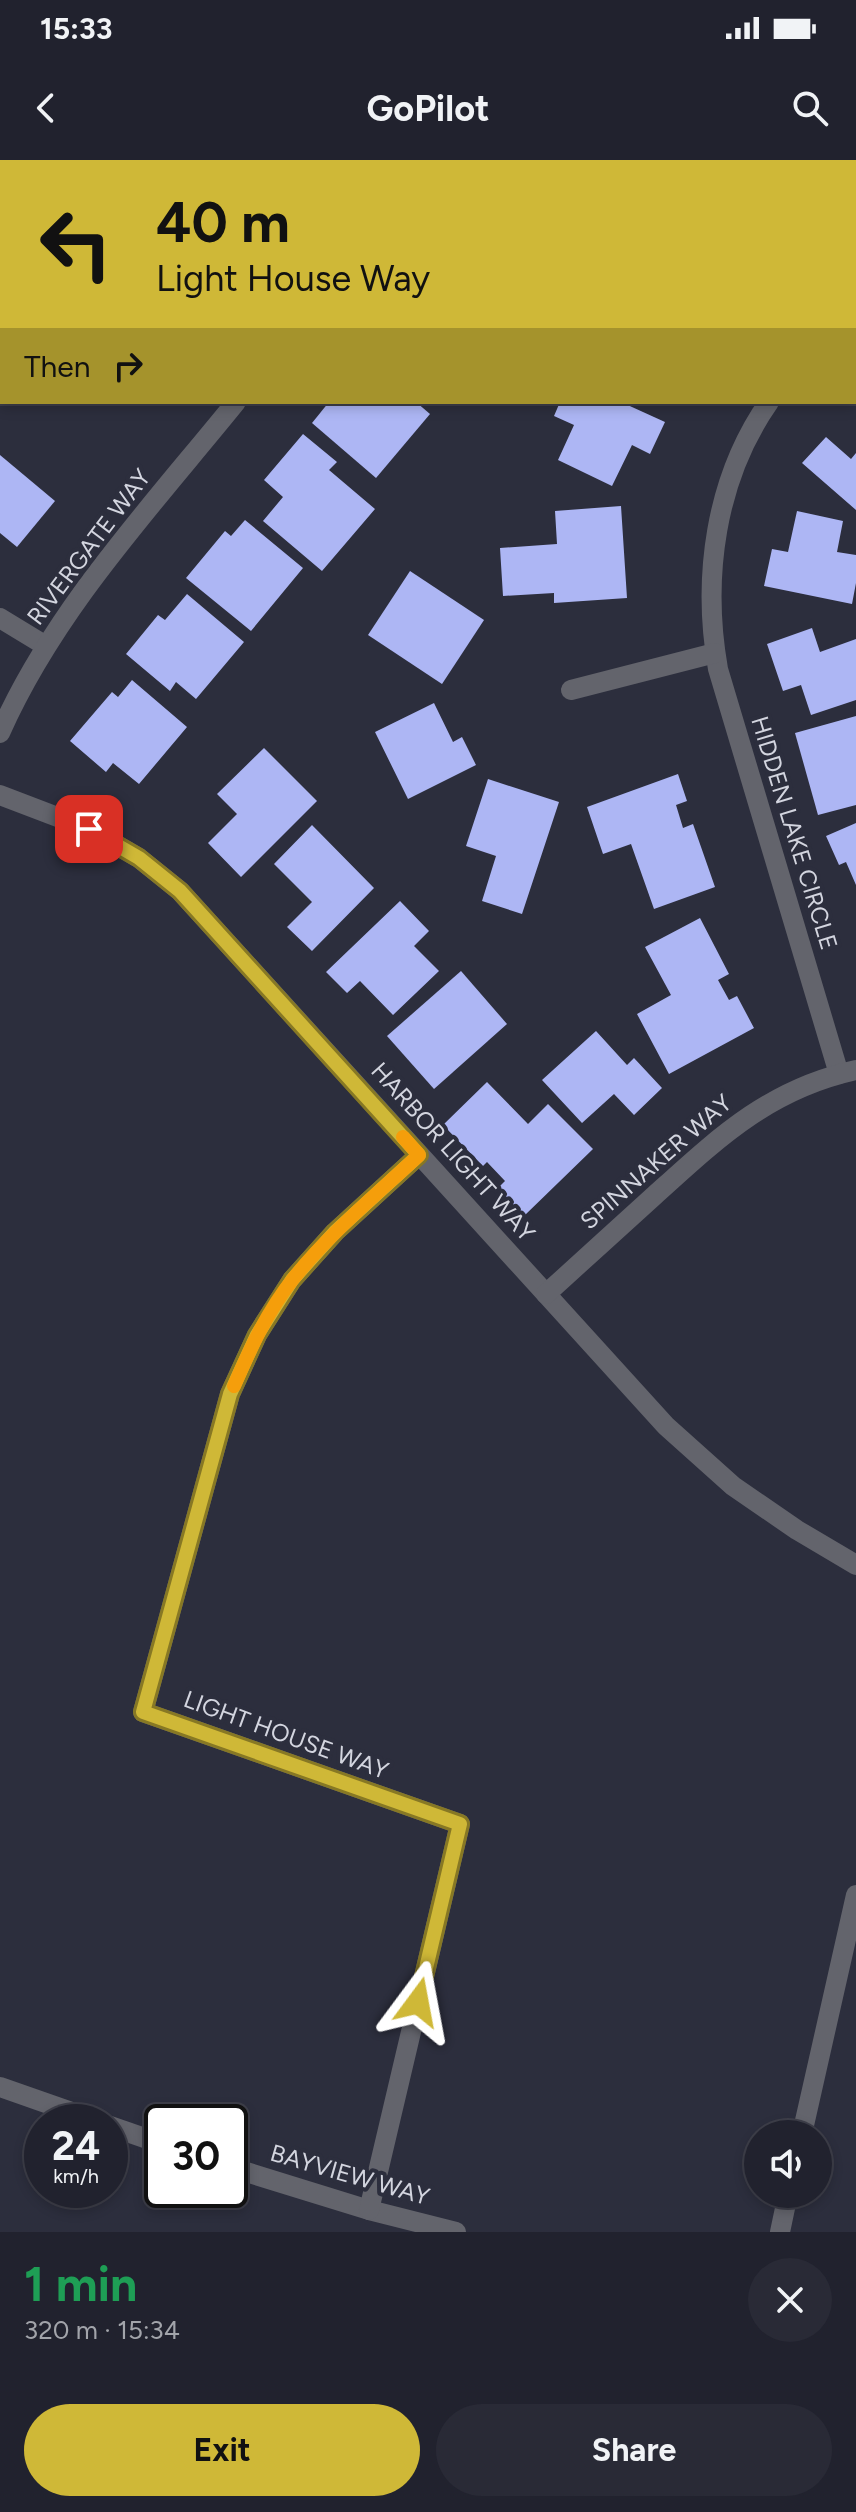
<!DOCTYPE html>
<meta charset="utf-8">
<style>
body{margin:0;font-family:Figtree,sans-serif;background:#292a36;color:#f1f3f6;height:100vh;display:flex;flex-direction:column;font-size:30px;white-space:nowrap}
*{box-sizing:border-box;margin:0}
p{font-size:26px;color:#a2a4aa}
.icon{flex:none;width:44px;height:44px;fill:none;stroke:currentColor;stroke-width:2;stroke-linecap:round;stroke-linejoin:round}
.map{position:relative;height:2072px;overflow:hidden}
.details{display:flex;flex-direction:column;background:#21222e;flex:1}
.details>*{flex:none}
.banner{position:absolute;left:0px;top:0px;width:856px;height:244px;box-shadow:0 4px 12px #0003,0 0 0 2px #3e3f4a;background:#cfb837;color:#111;overflow:hidden}
.buttons{position:absolute;left:744px;top:1960px;display:grid;gap:16px}
.buttons a{display:grid;place-items:center;width:88px;height:88px;border-radius:50%;background:#21222e;box-shadow:0 4px 12px #0003,0 0 0 2px #3e3f4a;font-size:40px}
.speed{position:absolute;left:24px;top:1944px;display:flex;gap:16px;font-size:40px;font-weight:700;text-align:center}
.speed>*{display:grid;place-content:center;width:104px;height:104px;border-radius:50%;background:#21222e;box-shadow:0 4px 12px #0003,0 0 0 2px #3e3f4a;line-height:1}
.speed small{font-size:20px;font-weight:400}
.speed .limit{border:4px solid #111;border-radius:12px;background:#fff;color:#111}
.pin{position:absolute;display:grid;place-items:center;width:68px;height:68px;color:#fff;margin:-34px;border-radius:16px;box-shadow:0 4px 12px #0006}
.me{position:absolute;width:88px;margin:-44px;rotate:13deg;stroke-linejoin:round;filter:drop-shadow(0 0 6px #0008)}
.turn{display:flex;align-items:center;gap:28px;height:168px;padding:0 24px;font-size:36px}
.turn .icon{width:104px;height:104px;stroke-width:2.5}
.turn b{display:block;font-size:56px;line-height:68px}
.then{display:flex;align-items:center;height:76px;padding:0 24px;background:#0003;gap:16px;font-size:30px}
.round{display:grid;place-items:center;flex:none;width:84px;height:84px;border-radius:42px;background:#292a36}
.headline{display:flex;align-items:center;justify-content:space-between;height:136px;padding:0 24px}
h1{font-size:48px;font-weight:700;line-height:60px;color:#1e9e55}
.cta{display:flex;gap:16px;margin-top:auto;padding:16px 24px}
.cta a{flex:1;height:92px;border-radius:48px;background:#cfb837;color:#111;font-size:32px;font-weight:700;line-height:92px;text-align:center}
.cta a+a{background:#292a36;color:#f1f3f6}
.status{display:flex;justify-content:space-between;align-items:center;height:56px;padding:0 40px;background:#21222e;direction:ltr}
.status svg{height:22px;fill:currentColor}
header{display:flex;justify-content:space-between;align-items:center;height:104px;padding:0 24px;background:#21222e;font-size:36px;font-weight:700}
.map>svg:first-child{display:block}
.building{fill:#adb6f4}
.lines{fill:none;stroke-linecap:round;stroke-linejoin:round}
.minor{stroke:#63646c;stroke-width:20}
.route-casing{stroke:#877824;stroke-width:20}
.route{stroke:#cfb837;stroke-width:14}
.slow{stroke:#f59e0b;stroke-width:14}
.labels{text-anchor:middle;stroke-width:8;stroke-linejoin:round;paint-order:stroke}
.street-label{font-size:24px;fill:#d3d5df;stroke:#2c2e3d}
</style>
<div class="status"><b>15:33</b><svg viewBox="0 0 49 12"><path d="M0 12V9h3v3zM5 12V6h3v6zM10 12V3h3v9zM15 12V0h3v12zM26 1h20v11H26zM47 4h2v5h-2z"/></svg></div>
<header><svg class="icon" aria-label="back" viewBox="0 0 24 24"><path d="M15 5l-7 7 7 7"/></svg>GoPilot<svg class="icon" aria-label="search" viewBox="0 0 24 24"><circle cx="10" cy="10" r="6"/><path d="M15 15l6 6"/></svg></header>
<div class="map">
<svg width="856" height="2072" viewBox="0 0 856 2072">
<rect width="100%" height="100%" fill="#2c2e3d"/>
<!-- building -->
<g class="building">
<polygon points="329,242 416,242 430,254 376,318 312,263"/>
<polygon points="560,242 621,242 665,262 650,294 632,285 612,326 558,300 574,265 554,256"/>
<polygon points="303,274 337,302 329,310 375,349 322,411 263,361 283,337 264,320"/>
<polygon points="826,277 851,299 856,293 856,350 802,303"/>
<polygon points="0,295 55,341 17,387 0,373"/>
<polygon points="621,346 627,438 554,443 554,433 503,436 500,388 557,384 555,351"/>
<polygon points="797,351 843,361 837,392 856,395 856,423 852,444 764,426 772,389 788,392"/>
<polygon points="245,360 303,408 251,471 186,418 225,371 231,376"/>
<polygon points="410,411 484,460 442,524 368,475"/>
<polygon points="187,434 244,482 196,539 176,522 170,531 126,494 158,455 165,460"/>
<polygon points="812,468 820,492 856,479 856,540 811,555 801,525 783,531 767,484"/>
<polygon points="132,520 187,567 139,624 113,603 106,612 70,581 112,532 118,537"/>
<polygon points="434,543 453,582 462,577 476,605 408,639 375,572"/>
<polygon points="856,556 856,645 818,655 795,573"/>
<polygon points="264,588 317,641 241,717 208,683 237,654 217,634"/>
<polygon points="678,614 687,641 676,645 683,668 693,664 715,727 654,749 631,684 603,694 587,647"/>
<polygon points="488,619 559,642 522,754 482,741 496,696 466,686"/>
<polygon points="856,663 856,725 846,702 839,705 826,676"/>
<polygon points="312,665 374,728 312,791 287,767 312,742 274,704"/>
<polygon points="400,741 429,771 414,786 439,811 393,855 360,821 347,833 326,812"/>
<polygon points="700,758 729,814 718,820 729,840 737,836 754,868 669,914 637,854 671,835 645,787"/>
<polygon points="461,811 507,864 434,929 387,876"/>
<polygon points="596,871 627,905 634,898 662,928 634,955 614,934 582,963 542,920"/>
<polygon points="487,922 528,964 548,944 593,989 524,1056 497,1029 505,1021 487,1002 483,1006 443,965"/>
</g>
<g class="lines">
<!-- minor -->
<g class="minor">
<polyline points="90,0 93,2"/>
<polyline points="429,2 430,0"/>
<polyline points="854,133 856,130"/>
<path d="M 769,242 C 715,319 702,418 718,509 L 839,914"/>
<polyline points="0,458 46,486"/>
<polyline points="571,530 715,493"/>
<path d="M 0,573 C 55,449 151,347 236,242"/>
<polyline points="0,635 89,669 139,698 180,731 666,1266 733,1326 797,1370 856,1405"/>
<path d="M 546,1134 C 582,1101 619,1068 655,1035 C 718,978 769,929 856,910"/>
<polyline points="0,1927 100,1962"/>
<polyline points="110,1966 162,1984"/>
<polyline points="802,1974 856,1735"/>
<polyline points="230,2007 369,2050 456,2072"/>
<polyline points="369,2050 460,1664 143,1552 230,1234 257,1175 292,1120 335,1072 419,995"/>
<polyline points="780,2072 788,2034"/>
</g>
</g>
<g class="lines">
<!-- route casing -->
<g class="route-casing">
<polyline id="route" points="89,669 139,698 180,731 419,995 335,1072 292,1120 257,1175 230,1234 143,1552 460,1664 418,1842"/>
</g>
<!-- route -->
<use href="#route" class="route"/>
<!-- slow -->
<path class="slow" d="M 234,1226 C 250,1189 267,1152 293,1119 C 330,1073 376,1035 419,995 L 403,977"/>
</g>
<g class="labels">
<!-- street labels -->
<g class="street-label">
<text transform="translate(89 387) rotate(-53)" y="8">RIVERGATE WAY</text>
<text transform="translate(794 673) rotate(73)" y="8">HIDDEN LAKE CIRCLE</text>
<text transform="translate(453 992) rotate(48)" y="8">HARBOR LIGHT WAY</text>
<text transform="translate(656 1002) rotate(-41)" y="8">SPINNAKER WAY</text>
<text transform="translate(286 1575) rotate(20)" y="8">LIGHT HOUSE WAY</text>
<text transform="translate(350 2015) rotate(16)" y="8">BAYVIEW WAY</text>
</g>
</g>
</svg>
<div class="buttons">
<a><svg class="icon" aria-label="sound" viewBox="0 0 24 24"><path d="M4 9h4l5-4v14l-5-4H4zM17 9q2 3 0 6"/></svg></a>
</div>
<div class="speed"><div>24<small>km/h</small></div><div class="limit">30</div></div>
<div class="pin" style="left:89px;top:669px;background:#d93025"><svg class="icon" aria-label="arrive" viewBox="0 0 24 24"><path d="M6 21V4h12l-3 4 3 4H6"/></svg></div>
<svg class="me" style="left:418px;top:1842px" viewBox="-20 -20 40 40"><path d="M0-17L14 15 0 8-14 15z" fill="#cfb837" stroke="#fff" stroke-width="4"/></svg>
<div class="banner">
<div class="turn"><svg class="icon" aria-label="left" viewBox="0 0 24 24"><path d="M17 20v-9H6M10 6l-5 5 5 5"/></svg><div><b>40 m</b>Light House Way</div></div>
<div class="then">Then<svg class="icon" aria-label="right" viewBox="0 0 24 24"><path d="M7 20v-9h11M14 6l5 5-5 5"/></svg></div>
</div>
</div>
<section class="details">
<div class="headline"><div><h1>1 min</h1><p>320 m · 15:34</p></div><a class="round"><svg class="icon" aria-label="close" viewBox="0 0 24 24"><path d="M6 6l12 12M18 6L6 18"/></svg></a></div>
<div class="cta"><a>Exit</a><a>Share</a></div>
</section>
